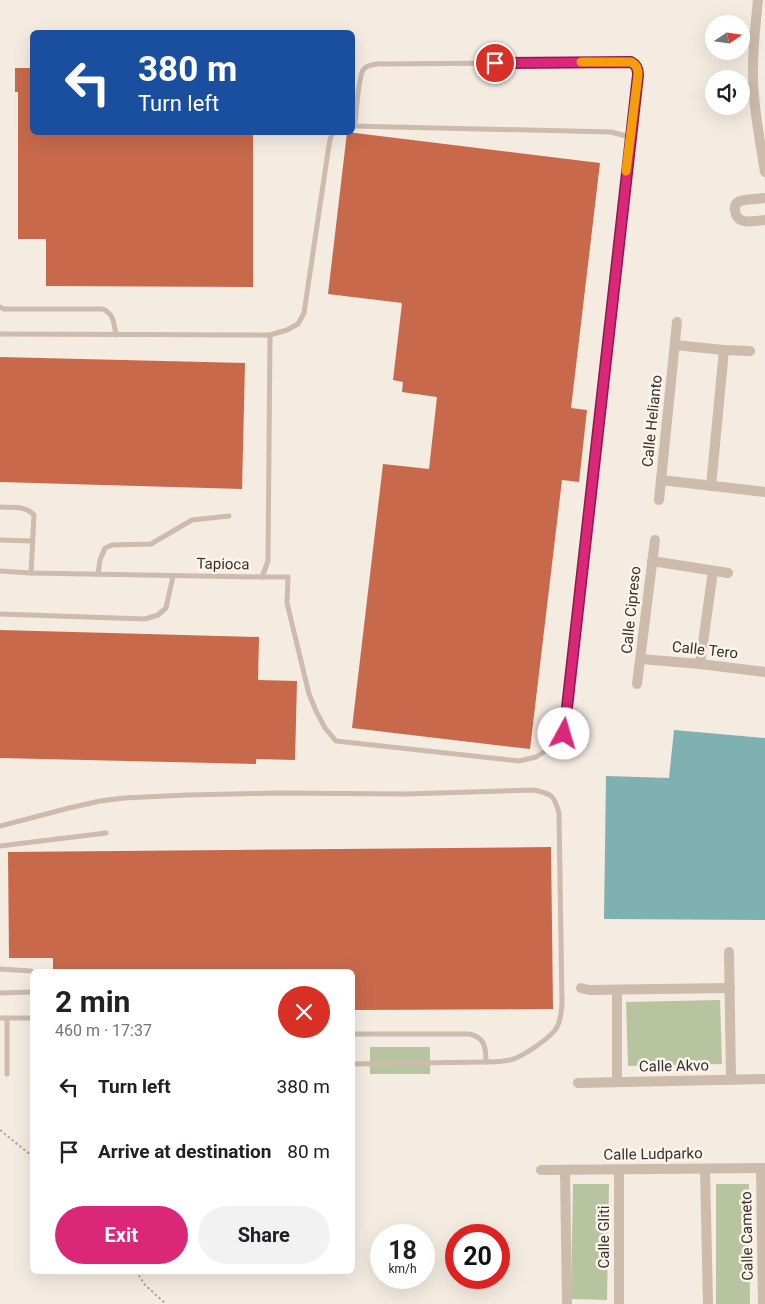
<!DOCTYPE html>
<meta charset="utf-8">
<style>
body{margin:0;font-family:Roboto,sans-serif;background:#f2f2f2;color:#202124;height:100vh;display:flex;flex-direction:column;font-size:19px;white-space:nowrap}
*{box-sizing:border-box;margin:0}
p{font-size:16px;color:#757577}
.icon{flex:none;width:28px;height:28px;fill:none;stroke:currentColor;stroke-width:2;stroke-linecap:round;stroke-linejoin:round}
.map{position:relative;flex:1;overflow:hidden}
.sheet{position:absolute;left:30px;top:969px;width:325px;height:305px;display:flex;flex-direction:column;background:#fff;border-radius:8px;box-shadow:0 5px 20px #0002}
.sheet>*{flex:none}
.hud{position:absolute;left:30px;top:30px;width:325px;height:105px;border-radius:8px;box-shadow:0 5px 20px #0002;background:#1a4fa0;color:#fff;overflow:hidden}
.needle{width:32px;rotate:77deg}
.buttons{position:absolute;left:705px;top:15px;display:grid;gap:10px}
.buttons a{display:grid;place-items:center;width:45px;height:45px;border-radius:50%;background:#fff;box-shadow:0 5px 20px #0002;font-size:25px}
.speed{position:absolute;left:370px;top:1224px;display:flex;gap:10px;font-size:25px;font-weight:700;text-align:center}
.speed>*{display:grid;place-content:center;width:65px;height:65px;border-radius:50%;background:#fff;box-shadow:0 5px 20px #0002;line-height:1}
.speed small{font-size:12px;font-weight:400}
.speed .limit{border:8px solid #d22;background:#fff;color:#111}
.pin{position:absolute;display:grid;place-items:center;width:42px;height:42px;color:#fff;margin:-21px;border:2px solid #fff;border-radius:50%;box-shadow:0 1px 5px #0007}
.me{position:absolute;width:55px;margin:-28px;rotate:6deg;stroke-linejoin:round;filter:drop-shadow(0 0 4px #0008)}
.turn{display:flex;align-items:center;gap:18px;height:105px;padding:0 25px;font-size:22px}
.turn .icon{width:65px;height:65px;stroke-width:2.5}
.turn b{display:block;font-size:35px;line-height:42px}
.round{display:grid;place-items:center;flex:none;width:52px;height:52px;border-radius:26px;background:#f2f2f2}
.summary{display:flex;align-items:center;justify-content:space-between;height:85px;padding:0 25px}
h1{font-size:30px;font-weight:700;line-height:38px}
.primary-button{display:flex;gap:10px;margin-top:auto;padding:10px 25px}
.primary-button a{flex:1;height:58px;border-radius:30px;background:#db2777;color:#fff;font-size:20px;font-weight:700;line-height:58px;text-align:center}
.primary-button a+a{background:#f2f2f2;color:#202124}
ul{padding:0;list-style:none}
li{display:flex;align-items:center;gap:15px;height:65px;padding:0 25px}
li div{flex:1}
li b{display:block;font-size:19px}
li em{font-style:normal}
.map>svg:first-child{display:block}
.green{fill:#b8c4a0}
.water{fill:#7fb0b2}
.building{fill:#c8694b}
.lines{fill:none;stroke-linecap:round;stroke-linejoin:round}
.path{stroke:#b9a596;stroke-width:2;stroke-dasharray:2.5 2.5;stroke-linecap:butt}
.lane{stroke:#cdbbac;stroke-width:5}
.street{stroke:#cdbbac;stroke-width:10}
.route-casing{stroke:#8e194d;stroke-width:12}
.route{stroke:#db2777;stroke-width:9}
.slow{stroke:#f59e0b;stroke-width:9}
.labels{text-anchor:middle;stroke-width:5;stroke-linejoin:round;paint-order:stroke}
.street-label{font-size:15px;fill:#3b302b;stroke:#fbf5ee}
</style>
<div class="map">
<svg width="765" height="1304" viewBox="0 0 765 1304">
<rect width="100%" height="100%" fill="#f4ebe1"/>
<!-- green -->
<g class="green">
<polygon points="720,1000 722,1064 628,1066 626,1002"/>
<rect x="370" y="1047" width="60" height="27"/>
<polygon points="573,1184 609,1184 607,1300 571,1299"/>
<polygon points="716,1184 749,1184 750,1304 716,1304"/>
</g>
<!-- water -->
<polygon class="water" points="674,730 765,738 765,920 604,919 606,776 669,778"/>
<!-- building -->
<g class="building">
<polygon points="15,68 32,68 32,132 253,132 253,287 46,286 46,239 18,239 18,92 15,92"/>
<polygon points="347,132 600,163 571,408 587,410 579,482 562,480 530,749 352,728 383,464 429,469 437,397 402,392 403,382 393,380 402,303 328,294"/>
<polygon points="0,357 245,363 242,489 0,482"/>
<polygon points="0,630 259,637 258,680 297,681 295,760 256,759 256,764 0,758"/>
<polygon points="551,847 553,1009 352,1010 352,971 53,971 53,958 9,958 8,852"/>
</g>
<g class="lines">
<!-- path -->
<g class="path">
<polyline points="0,1130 32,1156"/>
<polyline points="136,1271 145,1285 166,1304"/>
</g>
<!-- lane -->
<g class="lane">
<path d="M 355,126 C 356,113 358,80 363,70 C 366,65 372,65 377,64 L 631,62 L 635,64 L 638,75 L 630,137"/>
<path d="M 0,307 L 4,309 L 103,309 C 114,314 114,324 116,335"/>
<polyline points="0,334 270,335 287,330 298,324 304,313 329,145 331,136 334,132"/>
<path d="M 0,507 C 12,508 25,505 34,515 L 31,573"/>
<polyline points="0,540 32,541"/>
<polyline points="0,571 31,573 262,577 288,577 287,603 309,694 316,711 325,728 336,741 519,761 536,757 547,750 564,734 630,137 611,132 352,126"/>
<polyline points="98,574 100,560 105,548 112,545 151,544 192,520 229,516"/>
<polyline points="262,577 268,561 270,335"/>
<polyline points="0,614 145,619 158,615 166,608 173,576"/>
<path d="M 0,826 L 69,808 L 100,801 L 124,798 L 187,795 L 279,793 L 406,794 L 534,790 C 552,794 554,795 559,813 L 562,1004 C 561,1012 561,1020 557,1027 C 552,1037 521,1058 510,1060 C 502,1062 493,1062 486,1062 C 486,1048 485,1037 469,1034 L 352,1034"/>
<polyline points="0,846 106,833"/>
<polyline points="0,969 31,971 32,972"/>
<polyline points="0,993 32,992"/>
<polyline points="0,1018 32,1018"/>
<polyline points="352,1064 486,1062"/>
<polyline points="7,1074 7,1018"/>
</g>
<!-- street -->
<g class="street">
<path d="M 758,0 C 755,29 751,66 754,96 C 756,121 761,147 765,172"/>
<path d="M 765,198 C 757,199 748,199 740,201 C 736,203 734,206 735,210 C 736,226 753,221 765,220"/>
<polyline points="675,345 724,350 750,351"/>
<polyline points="661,480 765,492"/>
<polyline points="711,486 724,350"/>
<polyline points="659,500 677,322"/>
<polyline points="652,561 728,573"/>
<polyline points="641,659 700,664 765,672"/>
<polyline points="700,664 713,571"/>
<polyline points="637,684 655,540"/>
<polyline points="729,952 731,1080"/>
<polyline points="581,988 589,990 730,988"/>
<polyline points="617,990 617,1082"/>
<polyline points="578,1083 765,1079"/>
<polyline points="761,1168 763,1304"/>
<polyline points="705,1169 708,1304"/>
<polyline points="541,1170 765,1168"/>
<polyline points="565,1170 567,1304"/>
<polyline points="619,1170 619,1304"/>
</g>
</g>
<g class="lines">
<!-- route casing -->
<g class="route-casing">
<path id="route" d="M 495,63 L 631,62 C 637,65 638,69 638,75 L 564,734"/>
</g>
<!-- route -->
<use href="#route" class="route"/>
<!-- slow -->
<path class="slow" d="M 581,62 L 631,62 C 637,65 638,69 638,75 L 626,171"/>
</g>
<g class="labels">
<!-- street labels -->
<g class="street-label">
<text transform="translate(652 421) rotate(-84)" y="5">Calle Helianto</text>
<text transform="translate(223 564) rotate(1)" y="5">Tapioca</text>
<text transform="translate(631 610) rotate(-84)" y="5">Calle Cipreso</text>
<text transform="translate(705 650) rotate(6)" y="5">Calle Tero</text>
<text transform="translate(674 1066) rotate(-1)" y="5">Calle Akvo</text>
<text transform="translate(653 1154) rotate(-1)" y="5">Calle Ludparko</text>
<text transform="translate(747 1236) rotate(-91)" y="5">Calle Cameto</text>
<text transform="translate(604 1237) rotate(-90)" y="5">Calle Gliti</text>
</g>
</g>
</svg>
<div class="buttons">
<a><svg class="needle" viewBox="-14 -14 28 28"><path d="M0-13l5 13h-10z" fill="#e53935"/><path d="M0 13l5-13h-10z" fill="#757577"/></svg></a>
<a><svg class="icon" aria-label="sound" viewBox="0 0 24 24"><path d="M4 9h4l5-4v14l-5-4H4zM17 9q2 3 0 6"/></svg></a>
</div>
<div class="speed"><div>18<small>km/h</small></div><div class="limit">20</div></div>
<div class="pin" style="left:495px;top:63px;background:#d93025"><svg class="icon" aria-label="arrive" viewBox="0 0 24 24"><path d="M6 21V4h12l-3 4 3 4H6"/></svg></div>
<svg class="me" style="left:564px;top:734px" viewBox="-20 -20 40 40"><circle r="19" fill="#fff"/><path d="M0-13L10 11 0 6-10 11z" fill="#db2777"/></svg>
<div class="hud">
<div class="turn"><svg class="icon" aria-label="left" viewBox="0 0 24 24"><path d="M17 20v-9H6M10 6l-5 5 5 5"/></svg><div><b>380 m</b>Turn left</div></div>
</div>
<section class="sheet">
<div class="summary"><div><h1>2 min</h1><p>460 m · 17:37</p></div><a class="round" style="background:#d93025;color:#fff"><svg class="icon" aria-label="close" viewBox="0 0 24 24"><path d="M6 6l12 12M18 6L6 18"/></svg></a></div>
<ul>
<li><svg class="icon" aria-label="left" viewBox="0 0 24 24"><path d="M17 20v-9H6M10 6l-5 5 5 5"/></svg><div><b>Turn left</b></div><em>380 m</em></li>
<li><svg class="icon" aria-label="arrive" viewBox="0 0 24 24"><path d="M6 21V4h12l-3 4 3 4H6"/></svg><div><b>Arrive at destination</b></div><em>80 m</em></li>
</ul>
<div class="primary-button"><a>Exit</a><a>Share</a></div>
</section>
</div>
